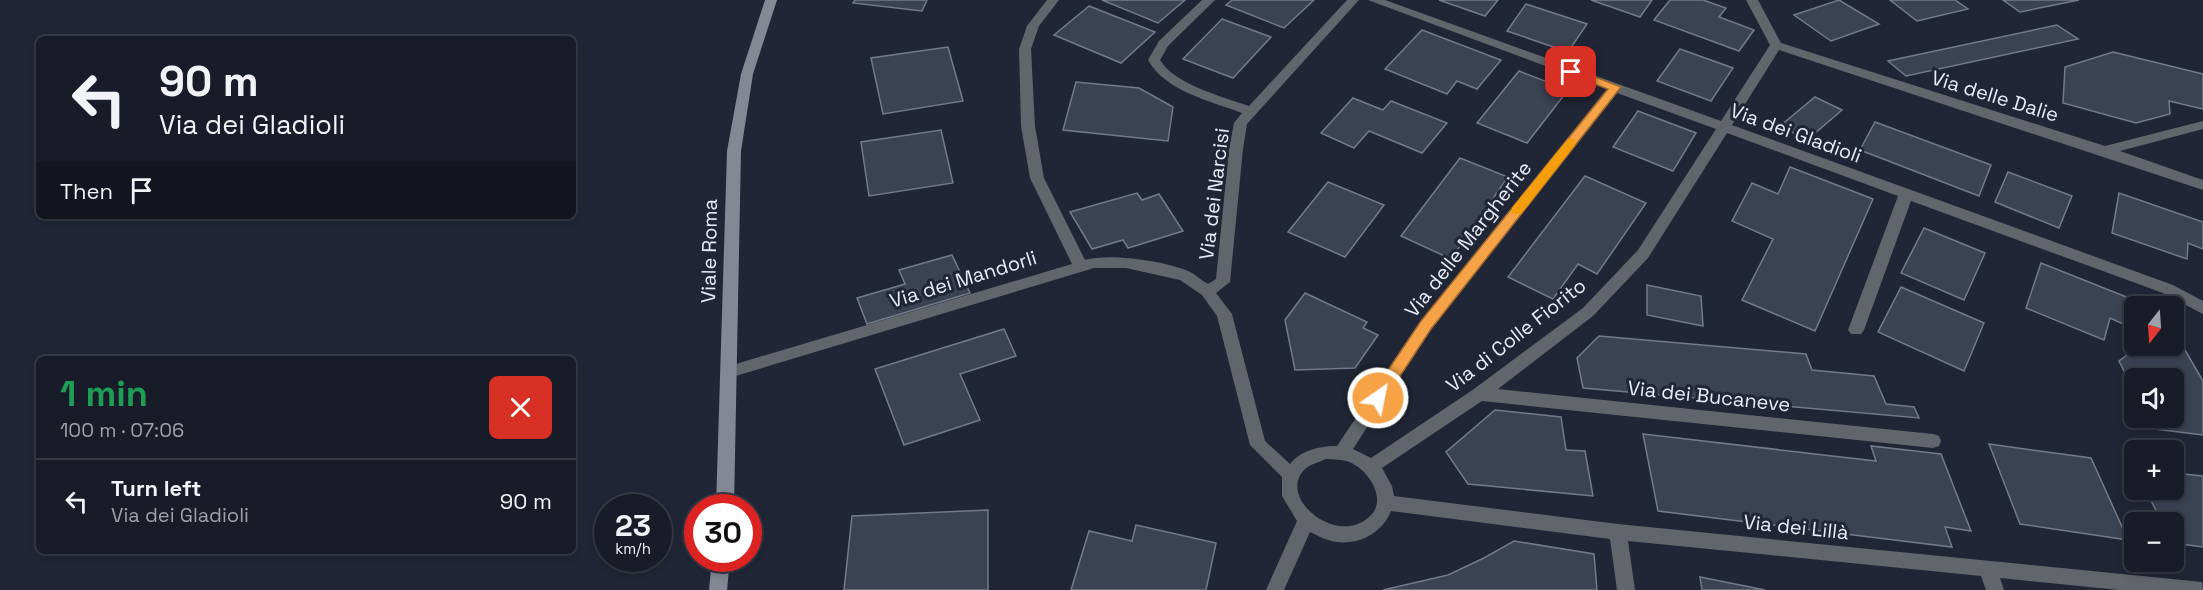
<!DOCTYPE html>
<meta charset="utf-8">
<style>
body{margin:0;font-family:"Space Grotesk",sans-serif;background:#212530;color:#f1f3f6;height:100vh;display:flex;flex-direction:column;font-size:22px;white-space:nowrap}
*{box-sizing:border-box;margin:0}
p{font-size:20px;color:#9fa1a8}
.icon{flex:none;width:33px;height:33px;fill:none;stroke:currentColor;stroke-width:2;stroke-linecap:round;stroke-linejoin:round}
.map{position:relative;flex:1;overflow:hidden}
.drawer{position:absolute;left:36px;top:356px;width:540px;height:198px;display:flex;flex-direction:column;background:#181c28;border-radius:9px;box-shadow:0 3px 9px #0003,0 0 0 2px #363a45}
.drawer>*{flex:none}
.top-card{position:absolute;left:36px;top:36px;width:540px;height:183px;border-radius:9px;box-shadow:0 3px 9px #0003,0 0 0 2px #363a45;background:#181c28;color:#f1f3f6;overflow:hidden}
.needle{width:39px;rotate:197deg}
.buttons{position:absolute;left:2124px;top:296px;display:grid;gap:12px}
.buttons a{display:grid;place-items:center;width:60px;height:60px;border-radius:9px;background:#181c28;box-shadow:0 3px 9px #0003,0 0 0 2px #363a45;font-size:30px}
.speed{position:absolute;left:594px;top:494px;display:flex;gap:12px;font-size:30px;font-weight:700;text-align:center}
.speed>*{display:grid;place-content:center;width:78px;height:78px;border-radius:50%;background:#181c28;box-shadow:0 3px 9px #0003,0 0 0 2px #363a45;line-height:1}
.speed small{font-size:15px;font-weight:400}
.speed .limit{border:9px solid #d22;background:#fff;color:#111}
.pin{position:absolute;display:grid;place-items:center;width:51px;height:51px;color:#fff;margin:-26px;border-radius:12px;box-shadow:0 3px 9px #0006}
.me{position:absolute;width:66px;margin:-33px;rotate:33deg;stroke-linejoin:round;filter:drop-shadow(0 0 4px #0008)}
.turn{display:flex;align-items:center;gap:21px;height:126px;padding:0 24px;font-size:27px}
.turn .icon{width:78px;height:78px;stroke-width:2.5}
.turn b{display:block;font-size:42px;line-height:51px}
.then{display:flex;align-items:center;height:57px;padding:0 24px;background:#0003;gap:12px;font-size:22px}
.round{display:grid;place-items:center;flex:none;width:63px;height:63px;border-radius:9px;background:#212530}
.head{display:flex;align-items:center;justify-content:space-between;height:102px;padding:0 24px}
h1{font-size:36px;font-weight:700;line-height:45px;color:#1e9e55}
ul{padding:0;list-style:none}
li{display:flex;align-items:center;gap:18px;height:84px;padding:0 24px;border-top:2px solid #363a45}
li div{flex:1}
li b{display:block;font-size:22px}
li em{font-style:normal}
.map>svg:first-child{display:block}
.building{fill:#3b4252;stroke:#727a8c;stroke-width:1.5}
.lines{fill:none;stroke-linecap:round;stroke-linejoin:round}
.street{fill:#61656c;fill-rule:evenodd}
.secondary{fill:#828894;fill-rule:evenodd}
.route{fill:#f6a247;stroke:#a0692e;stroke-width:1.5}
.slow{fill:#f59e0b}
.labels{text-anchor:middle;stroke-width:6;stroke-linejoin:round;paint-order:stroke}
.street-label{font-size:20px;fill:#e8ecf7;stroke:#202635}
</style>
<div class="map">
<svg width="2203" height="590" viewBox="0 0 2203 590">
<rect width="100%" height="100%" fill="#202635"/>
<!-- building -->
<g class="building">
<polygon points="855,0 927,0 922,11 853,3"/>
<polygon points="1102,0 1185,0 1158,23"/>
<polygon points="1232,0 1314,0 1284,28 1226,5"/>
<polygon points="1439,0 1498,0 1485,16"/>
<polygon points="1591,0 1652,0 1640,17"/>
<polygon points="1670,0 1703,0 1726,8 1719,17 1754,30 1739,51 1654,20"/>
<polygon points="1839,0 1879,24 1831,41 1794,15"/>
<polygon points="1890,0 1955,0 1968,9 1917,21"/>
<polygon points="2003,0 2079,0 2020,12"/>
<polygon points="1526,4 1587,24 1568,52 1507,31"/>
<polygon points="1089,6 1155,32 1121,63 1054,35"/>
<polygon points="1222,19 1271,37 1233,78 1183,59"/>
<polygon points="2057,25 2078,39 1906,76 1888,61"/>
<polygon points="1422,30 1501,60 1477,89 1457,81 1447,94 1385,69"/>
<polygon points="948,47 963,101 883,114 871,58"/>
<polygon points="1680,49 1733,68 1711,101 1657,81"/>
<polygon points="2113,52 2203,74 2203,109 2169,101 2170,114 2136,123 2063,103 2065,67"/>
<polygon points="1519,71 1568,90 1527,143 1477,123"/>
<polygon points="1076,82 1139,88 1173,107 1168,141 1063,130"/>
<polygon points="1815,97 1842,110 1807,140 1780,126"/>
<polygon points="1353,98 1383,110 1391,101 1447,123 1422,153 1369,131 1354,148 1321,133"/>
<polygon points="1638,111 1696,133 1673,171 1613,147"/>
<polygon points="1875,122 1991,165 1979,196 1860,150"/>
<polygon points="941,130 953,183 869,196 861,142"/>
<polygon points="1460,158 1508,177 1451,259 1401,236"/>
<polygon points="1790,167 1873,199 1815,331 1742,300 1773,239 1732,221 1752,183 1778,194"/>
<polygon points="2008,172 2072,196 2059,228 1995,202"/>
<polygon points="1585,176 1646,203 1597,274 1578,264 1553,299 1508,277"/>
<polygon points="1328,182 1384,205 1345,257 1288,232"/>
<polygon points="1137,193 1142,200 1159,194 1183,231 1128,248 1123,240 1092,249 1070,212"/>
<polygon points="2119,193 2203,222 2203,249 2188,243 2187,259 2112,233"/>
<polygon points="1924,228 1985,253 1964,300 1901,273"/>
<polygon points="952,255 970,293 867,324 857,298 905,284 899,270"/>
<polygon points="2041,263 2129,298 2123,324 2110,318 2104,340 2026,308"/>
<polygon points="1647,285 1701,296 1703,326 1647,315"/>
<polygon points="1901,287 1984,323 1964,371 1878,332"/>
<polygon points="1305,293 1367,322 1363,328 1378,335 1355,368 1295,370 1285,320"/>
<polygon points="1004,329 1016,356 960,374 980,420 904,445 875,369"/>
<polygon points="1599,336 1806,354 1812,370 1874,376 1886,404 1914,407 1919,418 1583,388 1577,358"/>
<polygon points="2140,345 2185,350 2203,381 2203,435 2155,429 2148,417 2174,417 2174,378 2134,378 2134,391 2119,361"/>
<polygon points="1495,410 1561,417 1566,450 1585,451 1593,496 1468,484 1446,452"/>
<polygon points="1643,434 1876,461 1871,446 1941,454 1971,531 1945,527 1952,547 1658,511"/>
<polygon points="1989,444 2091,458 2128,540 2020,524"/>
<polygon points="2174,473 2203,476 2203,547 2174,543 2174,522 2162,522 2145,489 2174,489"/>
<polygon points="988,510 988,590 844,590 852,516"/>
<polygon points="1136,525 1216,543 1206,590 1071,590 1089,531 1132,541"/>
<polygon points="1514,541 1594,554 1597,590 1383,590 1448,575 1484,558"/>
<polygon points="1700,577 1765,590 1702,590"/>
</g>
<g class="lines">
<!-- street -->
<path class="street" d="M 1047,0 L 1059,0 L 1039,26 L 1031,49 L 1035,126 L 1044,178 L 1085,260 C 1109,253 1164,261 1188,271 C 1195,274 1201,280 1208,284 L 1216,279 L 1229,149 L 1234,123 L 1242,113 C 1211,101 1166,92 1148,60 L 1159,41 L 1202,0 L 1215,0 L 1168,46 L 1160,60 C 1174,84 1223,97 1249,106 L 1347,0 L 1359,0 L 1247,124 L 1243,149 L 1230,282 L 1216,293 L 1232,314 L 1265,441 L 1290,464 C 1299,451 1322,445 1337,446 L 1421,321 L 1607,89 L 1368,0 L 1385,0 L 1721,121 L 1770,45 L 1746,0 L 1758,0 L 1781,43 L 2105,146 L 2203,121 L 2203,129 L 2120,151 L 2203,180 L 2203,190 L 1779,50 L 1732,125 L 2173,285 L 2203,301 L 2203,314 L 2163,293 L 1911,201 L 1864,330 L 1861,334 L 1851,334 L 1848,330 L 1898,196 L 1727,133 L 1648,258 L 1593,316 L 1498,389 L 1933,434 L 1939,436 L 1941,441 L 1939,446 L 1933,448 L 1482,401 L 1382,468 L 1392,486 L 1394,496 L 1618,524 L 2202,582 L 2203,590 L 2119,590 L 2000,578 L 2004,590 L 1986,590 L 1981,576 L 1628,541 L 1635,590 L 1617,590 L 1610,539 L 1391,511 C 1383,532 1360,545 1337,542 C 1328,541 1318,536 1310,532 L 1284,590 L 1266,590 L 1297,521 L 1282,496 L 1282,477 L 1250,445 L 1217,316 L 1202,295 L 1180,280 L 1126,268 L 1094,268 L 729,378 L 723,376 L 721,372 L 723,368 L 729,366 L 1072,264 L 1030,178 L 1021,126 L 1019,49 L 1027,26 ZM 1617,93 L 1716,129 L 1638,250 L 1583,308 L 1474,389 L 1371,458 L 1353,449 L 1431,329 ZM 1326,459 C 1333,460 1342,459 1349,462 C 1368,469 1389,500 1369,517 C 1336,547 1276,497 1305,469 C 1310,464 1320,462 1326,459 Z"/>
<!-- secondary -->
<g class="secondary">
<polygon points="765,0 777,0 753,74 741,151 734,507 716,507 727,151 741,74"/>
<polygon points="712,558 730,558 727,590 709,590"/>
</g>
</g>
<!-- route -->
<polygon class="route" points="1567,69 1575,69 1621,87 1431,329 1383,402 1372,402 1370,398 1372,394 1421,321 1608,89 1567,74"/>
<!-- slow -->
<polygon class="slow" points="1571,138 1575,140 1575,145 1521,214 1512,214 1512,208 1567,140"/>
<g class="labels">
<!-- street labels -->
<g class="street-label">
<text transform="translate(1995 96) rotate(17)" y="7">Via delle Dalie</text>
<text transform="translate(1796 133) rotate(20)" y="7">Via dei Gladioli</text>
<text transform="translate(1214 194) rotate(-83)" y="7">Via dei Narcisi</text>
<text transform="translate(1468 239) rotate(-52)" y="7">Via delle Margherite</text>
<text transform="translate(709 251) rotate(-89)" y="7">Viale Roma</text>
<text transform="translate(963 279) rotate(-17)" y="7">Via dei Mandorli</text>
<text transform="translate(1516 335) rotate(-38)" y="7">Via di Colle Fiorito</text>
<text transform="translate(1709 396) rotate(6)" y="7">Via dei Bucaneve</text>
<text transform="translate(1796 527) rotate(6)" y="7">Via dei Lillà</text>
</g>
</g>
</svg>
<div class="buttons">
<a><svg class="needle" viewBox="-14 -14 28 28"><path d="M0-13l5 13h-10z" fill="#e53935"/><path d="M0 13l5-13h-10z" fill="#9fa1a8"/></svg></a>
<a><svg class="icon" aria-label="sound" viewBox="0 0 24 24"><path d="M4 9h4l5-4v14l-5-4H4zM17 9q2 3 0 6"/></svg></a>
<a>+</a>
<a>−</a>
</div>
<div class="speed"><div>23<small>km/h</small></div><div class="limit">30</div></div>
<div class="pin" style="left:1571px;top:72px;background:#d93025"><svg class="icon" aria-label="arrive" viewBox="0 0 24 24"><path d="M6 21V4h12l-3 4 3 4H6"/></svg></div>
<svg class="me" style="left:1378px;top:398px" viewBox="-20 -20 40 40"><circle r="17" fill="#f6a247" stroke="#fff" stroke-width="3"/><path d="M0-11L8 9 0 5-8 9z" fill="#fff"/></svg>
<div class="top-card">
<div class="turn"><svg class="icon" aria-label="left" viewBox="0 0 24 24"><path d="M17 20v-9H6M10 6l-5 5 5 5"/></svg><div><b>90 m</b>Via dei Gladioli</div></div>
<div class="then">Then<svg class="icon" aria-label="arrive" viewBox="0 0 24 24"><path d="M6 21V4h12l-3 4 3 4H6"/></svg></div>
</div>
<section class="drawer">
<div class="head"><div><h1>1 min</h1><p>100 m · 07:06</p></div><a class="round" style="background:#d93025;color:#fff"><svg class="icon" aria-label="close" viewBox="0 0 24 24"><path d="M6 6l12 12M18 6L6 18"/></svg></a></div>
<ul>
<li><svg class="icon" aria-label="left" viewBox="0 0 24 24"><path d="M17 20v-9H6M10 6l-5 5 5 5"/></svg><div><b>Turn left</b><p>Via dei Gladioli</p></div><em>90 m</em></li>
</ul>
</section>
</div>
